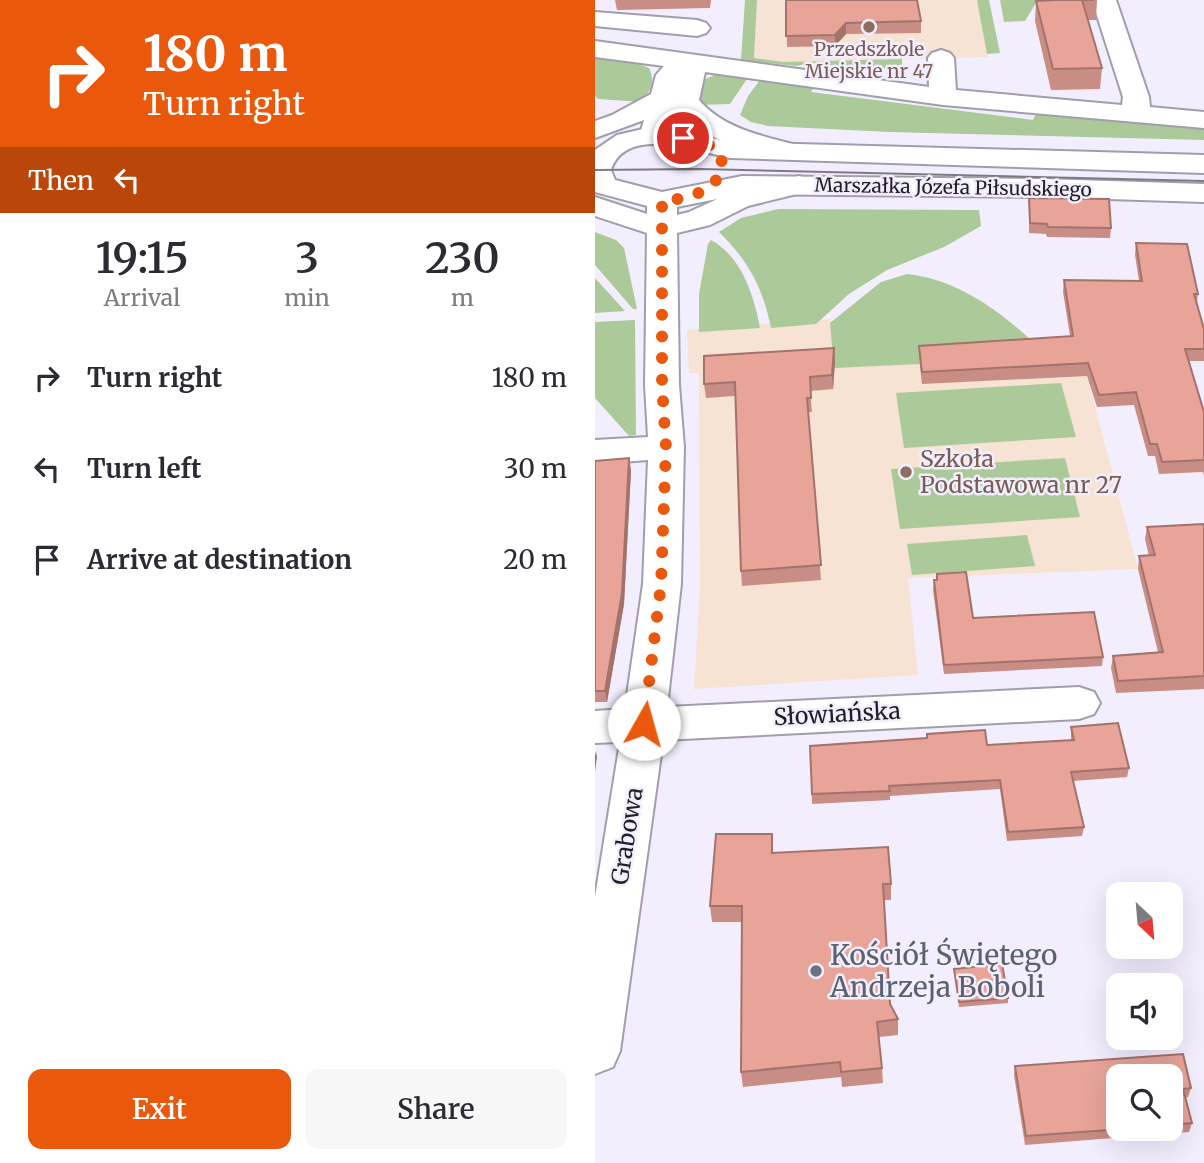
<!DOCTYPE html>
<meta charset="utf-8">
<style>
body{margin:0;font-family:Merriweather,serif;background:#f7f7f7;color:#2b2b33;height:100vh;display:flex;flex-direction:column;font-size:26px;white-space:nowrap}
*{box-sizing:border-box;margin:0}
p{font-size:23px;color:#7c7c81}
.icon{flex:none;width:38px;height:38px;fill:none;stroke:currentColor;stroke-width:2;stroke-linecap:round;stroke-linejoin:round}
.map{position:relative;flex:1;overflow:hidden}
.panel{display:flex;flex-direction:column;background:#fff;width:595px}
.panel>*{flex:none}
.guide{background:#ea580c;color:#fff;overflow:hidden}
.needle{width:46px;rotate:154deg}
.buttons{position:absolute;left:511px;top:882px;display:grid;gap:14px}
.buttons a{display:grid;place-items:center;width:77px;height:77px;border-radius:14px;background:#fff;box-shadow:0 7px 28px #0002;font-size:35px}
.pin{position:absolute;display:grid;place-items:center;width:60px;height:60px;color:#fff;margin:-30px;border:4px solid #fff;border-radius:50%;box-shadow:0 2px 7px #0007}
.me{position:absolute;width:77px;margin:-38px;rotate:7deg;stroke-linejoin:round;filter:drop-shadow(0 0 5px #0008)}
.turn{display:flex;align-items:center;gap:24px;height:147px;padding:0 28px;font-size:32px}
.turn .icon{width:91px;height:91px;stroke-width:2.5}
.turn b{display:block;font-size:49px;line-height:60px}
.then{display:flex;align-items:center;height:66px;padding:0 28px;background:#0003;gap:14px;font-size:26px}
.eta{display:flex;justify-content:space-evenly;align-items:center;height:119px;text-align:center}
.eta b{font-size:42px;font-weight:600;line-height:49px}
.primary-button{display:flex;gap:14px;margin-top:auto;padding:14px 28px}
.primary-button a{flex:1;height:80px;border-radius:14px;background:#ea580c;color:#fff;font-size:28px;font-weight:600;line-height:80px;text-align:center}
.primary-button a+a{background:#f7f7f7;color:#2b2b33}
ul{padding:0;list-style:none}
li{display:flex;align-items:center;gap:21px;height:91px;padding:0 28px}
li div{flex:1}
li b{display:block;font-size:26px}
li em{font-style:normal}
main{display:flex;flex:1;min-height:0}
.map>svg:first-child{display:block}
.education{fill:#f6e3d3}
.green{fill:#abc999}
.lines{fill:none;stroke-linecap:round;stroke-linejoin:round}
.minor-casing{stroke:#a29dac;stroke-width:4}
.major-casing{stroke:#a29dac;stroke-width:4}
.minor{fill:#fff;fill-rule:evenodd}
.major{fill:#fff;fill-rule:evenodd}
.tram{stroke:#7e7a85;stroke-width:2}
.wall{fill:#c88d84;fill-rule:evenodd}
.shaded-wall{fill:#a3736b}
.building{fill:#e9a499;stroke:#a3736b;stroke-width:2}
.route{stroke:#ea580c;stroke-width:12;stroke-dasharray:0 21.6}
.education-dot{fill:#8d6e63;stroke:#f3eefe;stroke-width:2.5}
.worship-dot{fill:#6b7280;stroke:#f3eefe;stroke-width:2.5}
.labels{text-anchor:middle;stroke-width:5;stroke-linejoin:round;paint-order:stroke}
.far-education-label{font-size:19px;fill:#785e54;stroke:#f3eefe}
.far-street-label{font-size:19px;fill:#211f25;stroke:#f3eefe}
.education-label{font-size:23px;fill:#785e54;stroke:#f3eefe;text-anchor:start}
.street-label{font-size:23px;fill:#211f25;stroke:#f3eefe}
.near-worship-label{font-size:28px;fill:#5b616d;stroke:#f3eefe;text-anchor:start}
</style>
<main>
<section class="panel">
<div class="guide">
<div class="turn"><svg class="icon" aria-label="right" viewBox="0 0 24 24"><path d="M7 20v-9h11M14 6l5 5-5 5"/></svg><div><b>180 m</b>Turn right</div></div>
<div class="then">Then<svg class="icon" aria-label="left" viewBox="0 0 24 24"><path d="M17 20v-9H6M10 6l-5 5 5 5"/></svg></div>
</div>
<div class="eta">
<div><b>19:15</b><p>Arrival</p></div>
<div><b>3</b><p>min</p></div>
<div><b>230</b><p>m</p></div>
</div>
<ul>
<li><svg class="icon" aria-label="right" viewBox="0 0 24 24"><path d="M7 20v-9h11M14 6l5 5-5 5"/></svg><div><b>Turn right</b></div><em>180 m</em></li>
<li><svg class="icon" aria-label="left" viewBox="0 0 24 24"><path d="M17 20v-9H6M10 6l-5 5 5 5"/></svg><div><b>Turn left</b></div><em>30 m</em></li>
<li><svg class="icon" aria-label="arrive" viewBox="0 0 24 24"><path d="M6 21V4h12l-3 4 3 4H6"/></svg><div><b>Arrive at destination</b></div><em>20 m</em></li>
</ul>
<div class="primary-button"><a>Exit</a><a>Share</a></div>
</section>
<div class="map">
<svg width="609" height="1163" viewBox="0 0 609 1163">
<rect width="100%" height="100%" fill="#f3eefe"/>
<!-- education -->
<g class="education">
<polygon points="162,0 382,0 393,57 188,62 158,58"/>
<polygon points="236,319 244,356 485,350 543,569 313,578 323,675 99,689 105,589 104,373 94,373 92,330"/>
</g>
<!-- green -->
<g class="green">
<polygon points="150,0 162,0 159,58 188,62 307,59 307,67 300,69 257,68 216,63 201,66 146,60"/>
<polygon points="382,0 394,0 405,53 392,54"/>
<polygon points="405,0 443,0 430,21 409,22"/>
<path d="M 0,56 L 41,63 L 54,68 C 61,82 55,91 47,102 L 3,99 L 0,96 Z"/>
<polygon points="126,72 154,76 135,104 104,105 102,83"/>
<polygon points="168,76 221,85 216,92 438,120 442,111 609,125 609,140 294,132 173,126 156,122 145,115 153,96"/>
<path d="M 183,209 L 384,210 L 386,226 L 349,247 L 292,270 L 254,294 L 221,324 L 176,328 C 168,288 153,260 124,232 L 146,218 Z"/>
<polygon points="0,232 21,240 29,248 42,309 38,309 0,265"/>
<path d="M 116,240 C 147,257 159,296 165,328 L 104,332 L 104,294 L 113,244 Z"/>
<path d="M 312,274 C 360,279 403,309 437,341 L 324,358 L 325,364 L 239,368 L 235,323 L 286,282 Z"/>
<polygon points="0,278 30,311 0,313"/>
<polygon points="40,320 41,435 34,436 0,398 0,322"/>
<polygon points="466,383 481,437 309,448 301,393"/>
<polygon points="470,458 485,517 305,529 296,469"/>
<polygon points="432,535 440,566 317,575 312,544"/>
</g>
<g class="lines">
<!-- minor casing -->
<g class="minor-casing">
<g id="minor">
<path d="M 497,0 L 521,0 L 554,97 L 555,107 L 609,112 L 609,128 L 348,105 L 110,72 L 104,100 C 130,130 169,136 205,146 L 209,152 L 205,158 C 180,164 124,142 102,128 L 101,138 L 97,144 L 87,146 L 77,144 L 73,138 L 74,129 L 69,140 L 59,142 L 49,140 L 45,134 L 49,120 L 0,138 L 0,121 L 17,115 L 56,94 L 61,75 L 69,66 L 0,57 L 0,41 L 334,87 L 333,58 L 337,53 L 346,50 L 355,53 L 359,58 L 361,90 L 527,105 L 528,97 Z"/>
<polygon points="0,12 102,20 111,23 115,28 111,33 102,36 0,26"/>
<polygon points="204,176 214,179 218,185 214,191 153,206 115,225 82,233 84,385 89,447 86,584 72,707 484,687 499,692 505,703 499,714 484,719 68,740 25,1051 18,1067 0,1074 0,897 25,742 0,743 0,711 30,709 48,584 53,460 0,464 0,440 53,437 50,385 52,233 0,216 0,197 52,214 52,201 57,195 67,192 77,195 82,201 82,215 94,212 133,194"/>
</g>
</g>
<!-- major casing -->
<g class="major-casing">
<path id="major" d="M 61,126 L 135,142 L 609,155 L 609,173 L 135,158 C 104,152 31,124 16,170 L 20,180 L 67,192 L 147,176 L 450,179 L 609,184 L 609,202 L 450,197 L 147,194 L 67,210 L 0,192 L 0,150 L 22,135 Z"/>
</g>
<!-- minor -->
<use href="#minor" class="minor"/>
<!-- major -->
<use href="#major" class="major"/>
<!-- tram -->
<polyline class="tram" points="0,170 105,169 609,181"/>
</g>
<!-- wall -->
<g class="wall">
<polygon points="20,0 116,0 115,8 22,10"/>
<polygon points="191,0 326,21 326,33 251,34 240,46 192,47"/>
<polygon points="453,0 502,0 501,20 493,20 507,68 505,89 456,90 440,21 441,1 453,1"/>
<polygon points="434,198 516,228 515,238 452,237 451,234 434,233"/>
<polygon points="541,243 603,294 602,302 609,329 609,361 594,361 609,412 609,476 608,472 564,474 560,456 553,456 539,405 502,407 492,376 327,384 324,358 324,346 475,336 468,292 469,280 544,281 540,255"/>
<polygon points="240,362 238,389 215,391 217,412 213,412 226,580 147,586 146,571 140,396 111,398 109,384"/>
<polygon points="0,461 36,470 29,604 12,702 0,702"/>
<polygon points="609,524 609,689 521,693 516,668 518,656 563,652 543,569 544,556 554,556 550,539 552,527"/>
<polygon points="342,574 378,618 508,657 507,666 349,674 338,590 339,580 342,580"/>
<polygon points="476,727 534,768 532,777 478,781 489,827 487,836 412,841 405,789 295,796 295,800 217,804 215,746 392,745 476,740"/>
<polygon points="179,853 296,884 296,900 289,900 295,1004 303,1019 303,1035 284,1037 287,1068 288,1083 247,1087 246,1077 148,1087 146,1072 147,922 117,922 115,906"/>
<polygon points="359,969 413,998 413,1003 364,1007"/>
<path d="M 588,1054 L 596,1088 L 593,1097 L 590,1098 L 597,1123 L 594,1132 L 430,1145 L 419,1075 L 420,1066 ZM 523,1076 L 576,1076 L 576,1129 L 523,1129 Z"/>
</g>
<!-- shaded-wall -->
<g class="shaded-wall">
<polygon points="251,23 251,34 240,46 240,35"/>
<polygon points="239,348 240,362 238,389 237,375"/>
<polygon points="34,458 36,470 29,604 12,702 10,691"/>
<polygon points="1,751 2,757 0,772 0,756"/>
</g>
<!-- building -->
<g class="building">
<polygon points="191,0 322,0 326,21 251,23 240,35 191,36"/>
<polygon points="460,0 499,0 487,0 507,68 458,69 441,1"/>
<polygon points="434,198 514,199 516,228 453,227 452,224 435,223"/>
<polygon points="541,243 592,244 603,294 599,294 609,329 609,349 590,349 609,412 609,460 567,462 562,444 555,444 541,392 504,395 493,363 327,372 324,346 478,336 469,280 547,281"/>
<polygon points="239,348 237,375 215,377 216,398 212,398 226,565 146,571 140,382 109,384 109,356"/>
<polygon points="34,458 27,593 10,691 0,691 0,461"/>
<polygon points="609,524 609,676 523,681 518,656 568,652 544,556 560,555 552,527"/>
<polygon points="371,572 378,618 499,612 508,657 349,665 339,580 342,580 342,574"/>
<polygon points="523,723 534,768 476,772 489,827 413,832 405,780 294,786 295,791 217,794 215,746 332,738 332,734 390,730 392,745 479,740 476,727"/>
<polygon points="121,834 177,834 177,853 293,847 296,884 288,884 295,1004 303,1019 282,1022 287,1068 246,1072 245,1062 146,1072 147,906 115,906"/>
<polygon points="407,964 413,998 364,1002 359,969"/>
<polygon points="588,1054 596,1088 588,1089 597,1123 576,1125 576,1076 523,1076 523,1129 528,1129 431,1136 420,1066"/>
</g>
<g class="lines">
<!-- route -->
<path class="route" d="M 49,724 L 66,584 L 71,447 L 67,385 L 67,201 C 91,199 124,192 128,164 L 120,147 L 88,138"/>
</g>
<!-- markers -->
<g class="education-dot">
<circle cx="274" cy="27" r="7"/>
<circle cx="311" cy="472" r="7"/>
</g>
<circle class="worship-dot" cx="221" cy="971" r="7"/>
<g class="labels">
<!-- far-education labels -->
<g class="far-education-label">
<text x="274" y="56">Przedszkole<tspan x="274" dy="22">Miejskie nr 47</tspan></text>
</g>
<!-- far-street labels -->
<g class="far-street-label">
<text transform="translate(358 187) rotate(1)" y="7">Marszałka Józefa Piłsudskiego</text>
</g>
<!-- education labels -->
<g class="education-label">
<text x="325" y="467">Szkoła<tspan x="325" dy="26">Podstawowa nr 27</tspan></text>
</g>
<!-- street labels -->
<g class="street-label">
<text transform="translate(242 714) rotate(-3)" y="8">Słowiańska</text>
<text transform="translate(32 836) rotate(-81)" y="8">Grabowa</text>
</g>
<!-- near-worship labels -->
<g class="near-worship-label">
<text x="235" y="965">Kościół Świętego<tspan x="235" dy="32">Andrzeja Boboli</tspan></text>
</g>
</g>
</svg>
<div class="buttons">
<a><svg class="needle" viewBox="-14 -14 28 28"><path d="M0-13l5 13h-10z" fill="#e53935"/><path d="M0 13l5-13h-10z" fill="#7c7c81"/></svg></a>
<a><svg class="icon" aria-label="sound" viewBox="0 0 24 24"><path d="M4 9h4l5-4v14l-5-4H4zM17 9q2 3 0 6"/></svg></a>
<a><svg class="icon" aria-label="search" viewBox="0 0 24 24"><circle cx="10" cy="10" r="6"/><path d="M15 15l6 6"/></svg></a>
</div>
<div class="pin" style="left:88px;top:138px;background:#d93025"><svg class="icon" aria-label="arrive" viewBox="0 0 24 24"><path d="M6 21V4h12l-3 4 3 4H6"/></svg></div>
<svg class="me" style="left:49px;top:724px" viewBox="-20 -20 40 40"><circle r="19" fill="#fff"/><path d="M0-13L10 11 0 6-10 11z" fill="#ea580c"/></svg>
</div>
</main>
